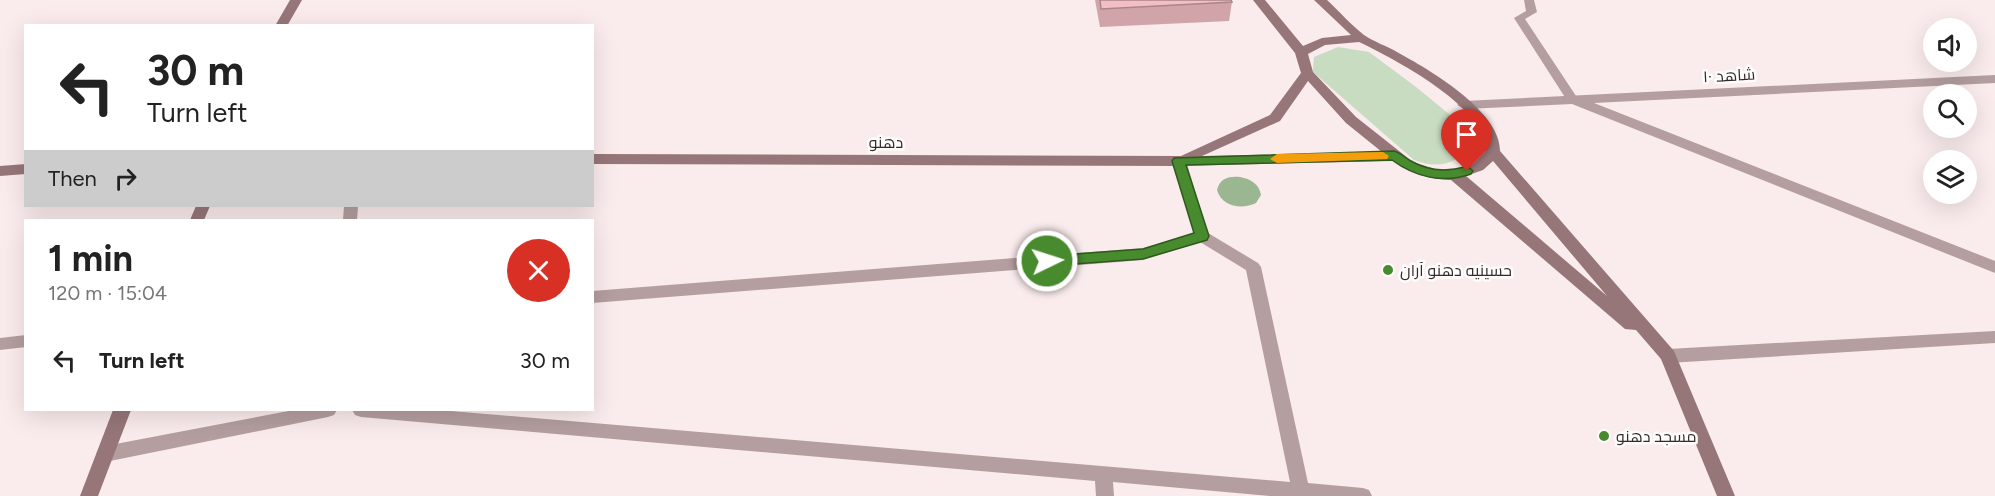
<!DOCTYPE html>
<meta charset="utf-8">
<style>
body{margin:0;font-family:Figtree,Cairo,sans-serif;background:#f6f6f6;color:#222;height:100vh;display:flex;flex-direction:column;font-size:22px;white-space:nowrap}
*{box-sizing:border-box;margin:0}
p{font-size:20px;color:#767676}
.icon{flex:none;width:33px;height:33px;fill:none;stroke:currentColor;stroke-width:2;stroke-linecap:round;stroke-linejoin:round}
.map{position:relative;flex:1;overflow:hidden}
.details{position:absolute;left:24px;top:219px;width:570px;height:192px;display:flex;flex-direction:column;background:#fff;border-radius:0px;box-shadow:0 6px 24px #0002}
.details>*{flex:none}
.guide{position:absolute;left:24px;top:24px;width:570px;height:183px;border-radius:0px;box-shadow:0 6px 24px #0002;background:#fff;color:#222;overflow:hidden}
.buttons{position:absolute;left:1923px;top:18px;display:grid;gap:12px}
.buttons a{display:grid;place-items:center;width:54px;height:54px;border-radius:50%;background:#fff;box-shadow:0 6px 24px #0002;font-size:30px}
.pin{position:absolute;display:grid;place-items:center;width:51px;height:51px;color:#fff;margin:-62px -26px;border-radius:50% 50% 50% 0;rotate:-45deg;box-shadow:0 0 6px #0007}
.pin .icon{rotate:45deg}
.me{position:absolute;width:66px;margin:-33px;rotate:86deg;stroke-linejoin:round;filter:drop-shadow(0 0 4px #0008)}
.turn{display:flex;align-items:center;gap:21px;height:126px;padding:0 24px;font-size:27px}
.turn .icon{width:78px;height:78px;stroke-width:2.5}
.turn b{display:block;font-size:42px;line-height:51px}
.then{display:flex;align-items:center;height:57px;padding:0 24px;background:#0003;gap:12px;font-size:22px}
.round{display:grid;place-items:center;flex:none;width:63px;height:63px;border-radius:32px;background:#f6f6f6}
.summary{display:flex;align-items:center;justify-content:space-between;height:102px;padding:0 24px}
h1{font-size:36px;font-weight:700;line-height:45px}
ul{padding:0;list-style:none}
li{display:flex;align-items:center;gap:18px;height:78px;padding:0 24px}
li div{flex:1}
li b{display:block;font-size:22px}
li em{font-style:normal}
.map>svg:first-child{display:block}
.green{fill:#c8dcc2}
.water{fill:#9bb792}
.lines{fill:none;stroke-linecap:round;stroke-linejoin:round}
.lane{fill:#b49e9f;fill-rule:evenodd}
.street{fill:#b49e9f;fill-rule:evenodd}
.secondary{fill:#967679;fill-rule:evenodd}
.wall{fill:#d1a4a9}
.building{fill:#f3bfc4;stroke:#aa8689;stroke-width:1.5}
.route{fill:#488b2e;stroke:#2f5a1e;stroke-width:1.5}
.slow{fill:#f59e0b}
.poi-dot{fill:#488b2e;stroke:#fffcfc;stroke-width:2}
.labels{text-anchor:middle;stroke-width:5;stroke-linejoin:round;paint-order:stroke}
.street-label{font-size:16px;fill:#312b2c;stroke:#fffcfc}
.poi-label{font-size:16px;fill:#312b2c;stroke:#fffcfc;text-anchor:start}
</style>
<div class="map">
<svg width="1995" height="496" viewBox="0 0 1995 496">
<rect width="100%" height="100%" fill="#faebec"/>
<!-- green -->
<path class="green" d="M 1338,47 L 1369,52 L 1416,87 L 1455,119 L 1472,146 C 1454,165 1438,169 1414,160 L 1313,72 L 1314,57 Z"/>
<!-- water -->
<path class="water" d="M 1240,177 C 1251,179 1259,184 1261,195 L 1256,203 C 1242,210 1222,207 1217,190 C 1220,178 1229,176 1240,177 Z"/>
<g class="lines">
<!-- lane -->
<polygon class="lane" points="1524,0 1534,0 1537,12 1525,19 1578,99 1576,102 1568,102 1514,18 1526,11"/>
<!-- street -->
<g class="street">
<polygon points="1995,75 1995,83 1594,103 1995,261 1995,273 1572,104 1464,109 1457,105 1464,101"/>
<polygon points="1179,156 1186,161 1208,233 1258,263 1261,267 1308,483 1363,488 1369,490 1372,496 1270,496 1113,482 1114,496 1096,496 1095,481 361,417 355,415 352,410 439,410 1290,482 1246,270 1200,242 1143,260 592,303 592,291 1143,248 1194,233 1172,161"/>
<polygon points="344,206 358,206 357,220 343,220"/>
<polygon points="1995,331 1995,343 1668,363 1662,361 1660,356 1662,351 1668,349"/>
<polygon points="26,335 26,347 0,350 0,338"/>
<polygon points="294,410 337,410 334,415 328,417 105,462 99,459 96,454 99,449 105,446"/>
</g>
<!-- secondary -->
<g class="secondary">
<polygon points="290,0 302,0 287,26 275,26"/>
<path d="M 1253,0 L 1265,0 L 1303,46 L 1322,38 L 1351,35 L 1314,0 L 1327,0 C 1339,11 1351,25 1364,35 C 1374,42 1387,46 1397,52 C 1428,69 1501,111 1500,151 L 1674,351 L 1735,496 L 1717,496 L 1661,359 L 1636,330 L 1625,329 L 1451,180 C 1430,179 1410,174 1393,161 L 1179,166 L 592,164 L 592,154 L 1181,156 L 1270,115 L 1301,73 L 1295,53 ZM 1359,42 C 1393,58 1488,108 1486,151 L 1473,164 L 1454,170 L 1435,169 L 1413,162 L 1356,117 L 1313,72 L 1308,54 L 1325,45 ZM 1308,81 L 1346,123 L 1382,152 L 1202,156 L 1280,121 ZM 1493,161 L 1607,296 L 1466,176 L 1483,170 Z"/>
<polygon points="26,164 26,174 0,176 0,166"/>
<polygon points="196,206 210,206 204,220 190,220"/>
<polygon points="113,410 131,410 98,496 80,496"/>
</g>
</g>
<!-- wall -->
<polygon class="wall" points="1095,0 1231,0 1232,2 1229,21 1100,27"/>
<!-- building -->
<polygon class="building" points="1100,0 1231,0 1232,2 1101,9"/>
<!-- route -->
<path class="route" d="M 1394,151 C 1401,153 1405,158 1411,161 C 1428,171 1448,172 1467,166 L 1473,171 L 1471,174 C 1443,184 1415,177 1392,160 L 1186,165 L 1209,236 L 1207,240 L 1143,259 L 1047,266 L 1040,261 L 1047,256 L 1143,249 L 1194,233 L 1172,161 L 1174,158 Z"/>
<!-- slow -->
<polygon class="slow" points="1383,152 1389,156 1387,159 1277,163 1270,159 1277,154"/>
<!-- markers -->
<g class="poi-dot">
<circle cx="1388" cy="270" r="6"/>
<circle cx="1604" cy="436" r="6"/>
</g>
<g class="labels">
<!-- street labels -->
<g class="street-label">
<text transform="translate(1729 75) rotate(-3)" y="6">شاهد ۱۰</text>
<text x="886" y="148">دهنو</text>
</g>
<!-- poi labels -->
<g class="poi-label">
<text x="1400" y="276">حسینیه دهنو آران</text>
<text x="1616" y="442">مسجد دهنو</text>
</g>
</g>
</svg>
<div class="buttons">
<a><svg class="icon" aria-label="sound" viewBox="0 0 24 24"><path d="M4 9h4l5-4v14l-5-4H4zM17 9q2 3 0 6"/></svg></a>
<a><svg class="icon" aria-label="search" viewBox="0 0 24 24"><circle cx="10" cy="10" r="6"/><path d="M15 15l6 6"/></svg></a>
<a><svg class="icon" aria-label="layers" viewBox="0 0 24 24"><path d="M12 4l9 5-9 5-9-5zM3 14l9 5 9-5"/></svg></a>
</div>
<div class="pin" style="left:1467px;top:171px;background:#d93025"><svg class="icon" aria-label="arrive" viewBox="0 0 24 24"><path d="M6 21V4h12l-3 4 3 4H6"/></svg></div>
<svg class="me" style="left:1047px;top:261px" viewBox="-20 -20 40 40"><circle r="17" fill="#488b2e" stroke="#fff" stroke-width="3"/><path d="M0-11L8 9 0 5-8 9z" fill="#fff"/></svg>
<div class="guide">
<div class="turn"><svg class="icon" aria-label="left" viewBox="0 0 24 24"><path d="M17 20v-9H6M10 6l-5 5 5 5"/></svg><div><b>30 m</b>Turn left</div></div>
<div class="then">Then<svg class="icon" aria-label="right" viewBox="0 0 24 24"><path d="M7 20v-9h11M14 6l5 5-5 5"/></svg></div>
</div>
<section class="details">
<div class="summary"><div><h1>1 min</h1><p>120 m · 15:04</p></div><a class="round" style="background:#d93025;color:#fff"><svg class="icon" aria-label="close" viewBox="0 0 24 24"><path d="M6 6l12 12M18 6L6 18"/></svg></a></div>
<ul>
<li><svg class="icon" aria-label="left" viewBox="0 0 24 24"><path d="M17 20v-9H6M10 6l-5 5 5 5"/></svg><div><b>Turn left</b></div><em>30 m</em></li>
</ul>
</section>
</div>
